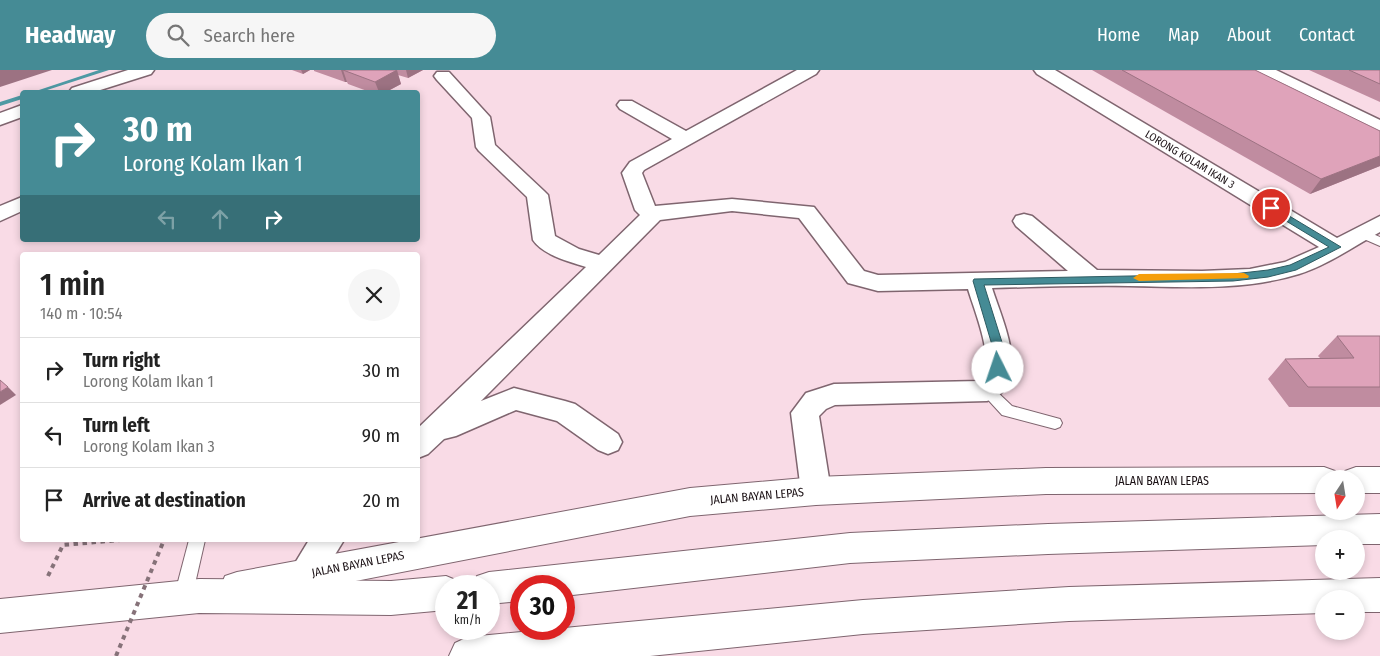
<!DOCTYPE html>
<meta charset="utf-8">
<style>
body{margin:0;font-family:"Fira Sans Condensed",sans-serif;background:#f6f6f6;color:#222;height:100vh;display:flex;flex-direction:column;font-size:19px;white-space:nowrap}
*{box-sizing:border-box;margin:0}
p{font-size:16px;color:#767676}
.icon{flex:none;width:28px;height:28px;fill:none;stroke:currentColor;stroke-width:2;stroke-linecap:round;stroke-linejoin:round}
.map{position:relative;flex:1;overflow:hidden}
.sheet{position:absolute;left:20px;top:182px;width:400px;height:290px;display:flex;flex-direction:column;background:#fff;border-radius:5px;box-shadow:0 2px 8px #0003}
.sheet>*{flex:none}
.hud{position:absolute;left:20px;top:20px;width:400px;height:152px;border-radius:5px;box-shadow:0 2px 8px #0003;background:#458b95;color:#fff;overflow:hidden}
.needle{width:32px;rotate:192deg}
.tools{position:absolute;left:1315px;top:400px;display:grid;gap:10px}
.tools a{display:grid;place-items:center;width:50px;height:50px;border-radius:50%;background:#fff;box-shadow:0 2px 8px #0003;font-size:25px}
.speed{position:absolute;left:435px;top:505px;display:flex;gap:10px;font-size:25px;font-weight:700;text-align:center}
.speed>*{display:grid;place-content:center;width:65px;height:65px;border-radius:50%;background:#fff;box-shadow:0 2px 8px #0003;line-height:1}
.speed small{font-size:12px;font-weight:400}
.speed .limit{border:8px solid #d22;background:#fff;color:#111}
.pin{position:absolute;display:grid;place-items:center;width:42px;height:42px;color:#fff;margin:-21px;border:2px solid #fff;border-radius:50%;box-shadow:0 1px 5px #0007}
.me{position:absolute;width:55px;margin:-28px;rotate:356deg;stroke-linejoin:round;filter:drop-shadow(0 0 4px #0008)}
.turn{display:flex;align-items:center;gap:18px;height:105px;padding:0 20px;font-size:22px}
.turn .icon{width:65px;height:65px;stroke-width:2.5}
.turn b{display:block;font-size:35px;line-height:42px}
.lanes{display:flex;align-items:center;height:48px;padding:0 20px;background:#0003;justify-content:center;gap:25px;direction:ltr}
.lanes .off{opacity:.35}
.round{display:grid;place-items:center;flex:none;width:52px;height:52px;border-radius:26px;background:#f6f6f6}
.overview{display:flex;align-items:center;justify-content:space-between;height:85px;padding:0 20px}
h1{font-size:30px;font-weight:600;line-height:38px}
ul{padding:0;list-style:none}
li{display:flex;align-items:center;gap:15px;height:65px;padding:0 20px;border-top:1px solid #e0e0e0}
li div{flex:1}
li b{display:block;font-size:19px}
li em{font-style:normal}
header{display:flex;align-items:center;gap:30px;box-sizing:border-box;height:70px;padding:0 25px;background:#458b95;color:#fff}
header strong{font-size:24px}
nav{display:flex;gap:28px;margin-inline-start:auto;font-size:18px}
.search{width:350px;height:45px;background:#f6f6f6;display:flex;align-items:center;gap:12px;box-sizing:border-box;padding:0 18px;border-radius:28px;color:#767676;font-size:19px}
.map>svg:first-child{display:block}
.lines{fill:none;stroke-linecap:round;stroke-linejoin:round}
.stream{fill:#4e99a4;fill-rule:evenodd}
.service-casing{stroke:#7f656f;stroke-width:2}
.minor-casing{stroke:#7f656f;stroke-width:3}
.primary-casing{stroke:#7f656f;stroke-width:2}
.trunk-casing{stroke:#7f656f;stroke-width:2}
.path{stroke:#867279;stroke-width:4;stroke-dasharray:4.5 4.5;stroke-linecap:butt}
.service{fill:#fff;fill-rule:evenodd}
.minor{fill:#fff;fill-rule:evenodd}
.primary{fill:#fff;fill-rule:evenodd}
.trunk{fill:#fff;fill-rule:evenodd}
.path-bridge{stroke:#867279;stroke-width:4;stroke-dasharray:4.5 4.5;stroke-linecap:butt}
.wall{fill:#c08ca0}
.shaded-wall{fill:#9c7282}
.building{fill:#dfa3ba;stroke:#9c7282}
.route{fill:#458b95;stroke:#2d5a61}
.slow{fill:#f59e0b}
.labels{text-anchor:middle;stroke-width:4;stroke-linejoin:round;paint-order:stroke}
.far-street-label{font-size:11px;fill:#1a1014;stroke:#fff}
.street-label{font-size:12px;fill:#1a1014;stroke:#fff}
</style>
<header>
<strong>Headway</strong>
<div class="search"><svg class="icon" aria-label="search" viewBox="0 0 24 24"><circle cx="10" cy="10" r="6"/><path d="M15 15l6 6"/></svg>Search here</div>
<nav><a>Home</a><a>Map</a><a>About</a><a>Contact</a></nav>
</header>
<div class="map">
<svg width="1380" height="586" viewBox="0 0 1380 586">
<rect width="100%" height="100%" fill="#f9dbe6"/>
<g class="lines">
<!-- stream -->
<g class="stream">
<polygon points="99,0 109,0 41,22 33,22"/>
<polygon points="22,25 22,29 0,36 0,32"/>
</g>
<!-- service casing -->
<g class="service-casing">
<g id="service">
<polygon points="1361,159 1380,167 1380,176 1357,166 1355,163"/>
<polygon points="987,316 992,317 1012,336 1060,349 1062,353 1060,357 1055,359 1002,345 980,321 982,317"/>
<polygon points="189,470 205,470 192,527 189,533 183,535 177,533 174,527"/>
</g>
</g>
<!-- minor casing -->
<g class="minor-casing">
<g id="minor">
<polygon points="128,0 154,0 151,4 94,22 69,22 72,18"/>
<path d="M 797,0 L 819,0 L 816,4 L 644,100 L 642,103 L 655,136 L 732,129 L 814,137 L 864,201 L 878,205 L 1068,201 L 1016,156 L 1013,151 L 1016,146 L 1024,144 L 1032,146 L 1097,200 L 1202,201 L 1250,199 L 1285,192 L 1319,177 L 1037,4 L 1034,0 L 1055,0 L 1337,168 L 1380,146 L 1380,162 C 1354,176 1328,195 1299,204 C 1244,221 1186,217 1129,216 C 1083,215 1038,217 992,218 C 1002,250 1034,316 987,331 L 835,335 L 826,339 L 819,346 L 831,421 L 827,430 L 816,434 L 805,430 L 801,421 L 791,343 L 806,323 L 834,314 L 980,311 C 997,293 974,240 968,219 L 878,221 L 848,213 L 799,148 L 732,141 L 660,150 L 481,331 L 514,318 L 565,331 L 575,334 L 618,364 L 622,372 L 618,380 L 608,384 L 598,380 L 557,351 L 516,340 L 456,366 L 444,369 L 428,384 L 418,388 L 418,358 L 586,197 C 570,192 543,185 533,170 L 527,127 L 479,81 L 476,77 L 472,48 L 437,10 L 434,6 L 437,2 L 449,2 L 490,47 L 495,75 L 544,121 L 548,125 L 555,166 L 579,179 L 599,185 L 640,145 L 635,140 L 622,103 L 630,92 L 672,69 L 620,39 L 617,35 L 620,31 L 632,31 L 686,61 Z"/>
<polygon points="1253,0 1276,0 1380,50 1380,63 1256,4"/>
<polygon points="22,35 22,47 0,55 0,43"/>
<polygon points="22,127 22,141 0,151 0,136"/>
<polygon points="309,470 344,470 317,514 305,518 293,514 289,503"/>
</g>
</g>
<!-- primary casing -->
<g class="primary-casing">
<g id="primary">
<polygon points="1324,397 1335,401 1339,409 1324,409 1324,423 1046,424 816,435 690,446 237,534 225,530 220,518 225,506 237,502 690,418 816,407 1046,398"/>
<polygon points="1356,397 1380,397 1380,423 1356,423 1356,409 1341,409 1345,401"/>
</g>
</g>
<!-- trunk casing -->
<g class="trunk-casing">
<g id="trunk">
<polygon points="1380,444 1380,474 1356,474 1356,469 1324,469 1324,475 1048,484 850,493 564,526 564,516 521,516 521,531 489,534 489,516 472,516 477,506 489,502 850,463 1048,454"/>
<polygon points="446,506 458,511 461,516 446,516 446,540 391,545 199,543 0,563 0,529 199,509 391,511"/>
<polygon points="1380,508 1380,542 1356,542 1356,529 1324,529 1324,543 1069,551 863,564 650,586 449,586 455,573 468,567 863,530 1069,517"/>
</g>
</g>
<!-- path -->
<polyline class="path" points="48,506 63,475 120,470"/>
<!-- service -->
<use href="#service" class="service"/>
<!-- minor -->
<use href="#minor" class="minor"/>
<!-- primary -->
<use href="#primary" class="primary"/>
<!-- trunk -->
<use href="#trunk" class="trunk"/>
<!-- path-bridge -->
<polyline class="path-bridge" points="116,586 164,470"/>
</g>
<!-- wall -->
<g class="wall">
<polygon points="292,0 310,0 303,4"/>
<polygon points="314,0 423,0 408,8 398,5 401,14 386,22 370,22 348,14 347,12 345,12 314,1"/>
<polygon points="1092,0 1255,0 1380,61 1380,96 1310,124"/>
<polygon points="1309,0 1380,0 1380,32"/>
<polygon points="1337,266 1380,266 1380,337 1289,337 1268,309 1285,289 1320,288 1318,286"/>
</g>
<!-- shaded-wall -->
<g class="shaded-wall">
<polygon points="0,0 52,0 0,17"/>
<polygon points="301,0 310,0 303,4"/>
<polygon points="341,0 366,0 343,0 347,12 345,12"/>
<polygon points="397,0 401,14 386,22 379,22 375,12"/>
<polygon points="406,0 423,0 408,8"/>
<polygon points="1380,86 1380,96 1310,124 1321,109"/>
<polygon points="8,317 16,325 0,335 0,322"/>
</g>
<!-- building -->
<g class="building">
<polygon points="343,0 397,0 375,12"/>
<polygon points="1122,0 1255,0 1380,61 1380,86 1321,109"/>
<polygon points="1349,0 1380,0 1380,14"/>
<polygon points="1337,266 1380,266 1380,317 1308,317 1285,289 1354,288"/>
<polygon points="0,310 8,317 0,322"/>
</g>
<!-- route -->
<polygon class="route" points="1271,135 1341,177 1296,200 1268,207 1233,211 984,215 1006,285 1003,301 994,301 995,285 973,211 974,209 1233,204 1268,200 1290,195 1329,177 1268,140 1266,138"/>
<!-- slow -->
<polygon class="slow" points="1244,203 1249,206 1248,208 1139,211 1133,208 1139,204"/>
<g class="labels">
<!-- far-street labels -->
<g class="far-street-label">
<text transform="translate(1190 89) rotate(31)" y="4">LORONG KOLAM IKAN 3</text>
</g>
<!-- street labels -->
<g class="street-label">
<text x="1162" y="415">JALAN BAYAN LEPAS</text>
<text transform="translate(757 426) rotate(-5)" y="4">JALAN BAYAN LEPAS</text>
<text transform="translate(358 494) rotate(-11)" y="4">JALAN BAYAN LEPAS</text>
</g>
</g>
</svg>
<div class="tools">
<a><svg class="needle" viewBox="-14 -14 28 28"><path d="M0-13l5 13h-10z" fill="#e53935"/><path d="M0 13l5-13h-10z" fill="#767676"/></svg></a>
<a>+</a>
<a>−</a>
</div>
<div class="speed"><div>21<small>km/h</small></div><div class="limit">30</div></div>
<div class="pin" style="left:1271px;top:138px;background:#d93025"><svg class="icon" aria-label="arrive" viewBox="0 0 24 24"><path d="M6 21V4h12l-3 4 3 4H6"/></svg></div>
<svg class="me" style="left:998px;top:298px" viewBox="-20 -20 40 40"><circle r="19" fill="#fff"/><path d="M0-13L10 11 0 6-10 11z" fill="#458b95"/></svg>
<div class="hud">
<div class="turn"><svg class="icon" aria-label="right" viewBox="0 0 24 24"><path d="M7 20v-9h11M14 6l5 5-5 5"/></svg><div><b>30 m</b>Lorong Kolam Ikan 1</div></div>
<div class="lanes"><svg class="icon off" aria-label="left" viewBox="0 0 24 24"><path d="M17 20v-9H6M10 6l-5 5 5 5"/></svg><svg class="icon off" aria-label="ahead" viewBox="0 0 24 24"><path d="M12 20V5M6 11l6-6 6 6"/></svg><svg class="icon" aria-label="right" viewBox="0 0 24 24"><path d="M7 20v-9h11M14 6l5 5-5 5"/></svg></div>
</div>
<section class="sheet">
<div class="overview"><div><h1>1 min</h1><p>140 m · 10:54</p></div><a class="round"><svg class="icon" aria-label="close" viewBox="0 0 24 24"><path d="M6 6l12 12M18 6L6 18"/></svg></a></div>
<ul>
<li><svg class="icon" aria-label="right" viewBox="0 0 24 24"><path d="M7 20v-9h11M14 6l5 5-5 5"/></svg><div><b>Turn right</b><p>Lorong Kolam Ikan 1</p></div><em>30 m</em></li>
<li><svg class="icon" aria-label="left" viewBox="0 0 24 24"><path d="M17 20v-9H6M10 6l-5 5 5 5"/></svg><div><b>Turn left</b><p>Lorong Kolam Ikan 3</p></div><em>90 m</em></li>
<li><svg class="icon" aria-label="arrive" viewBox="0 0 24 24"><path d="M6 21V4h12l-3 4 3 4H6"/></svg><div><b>Arrive at destination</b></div><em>20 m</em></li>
</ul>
</section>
</div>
